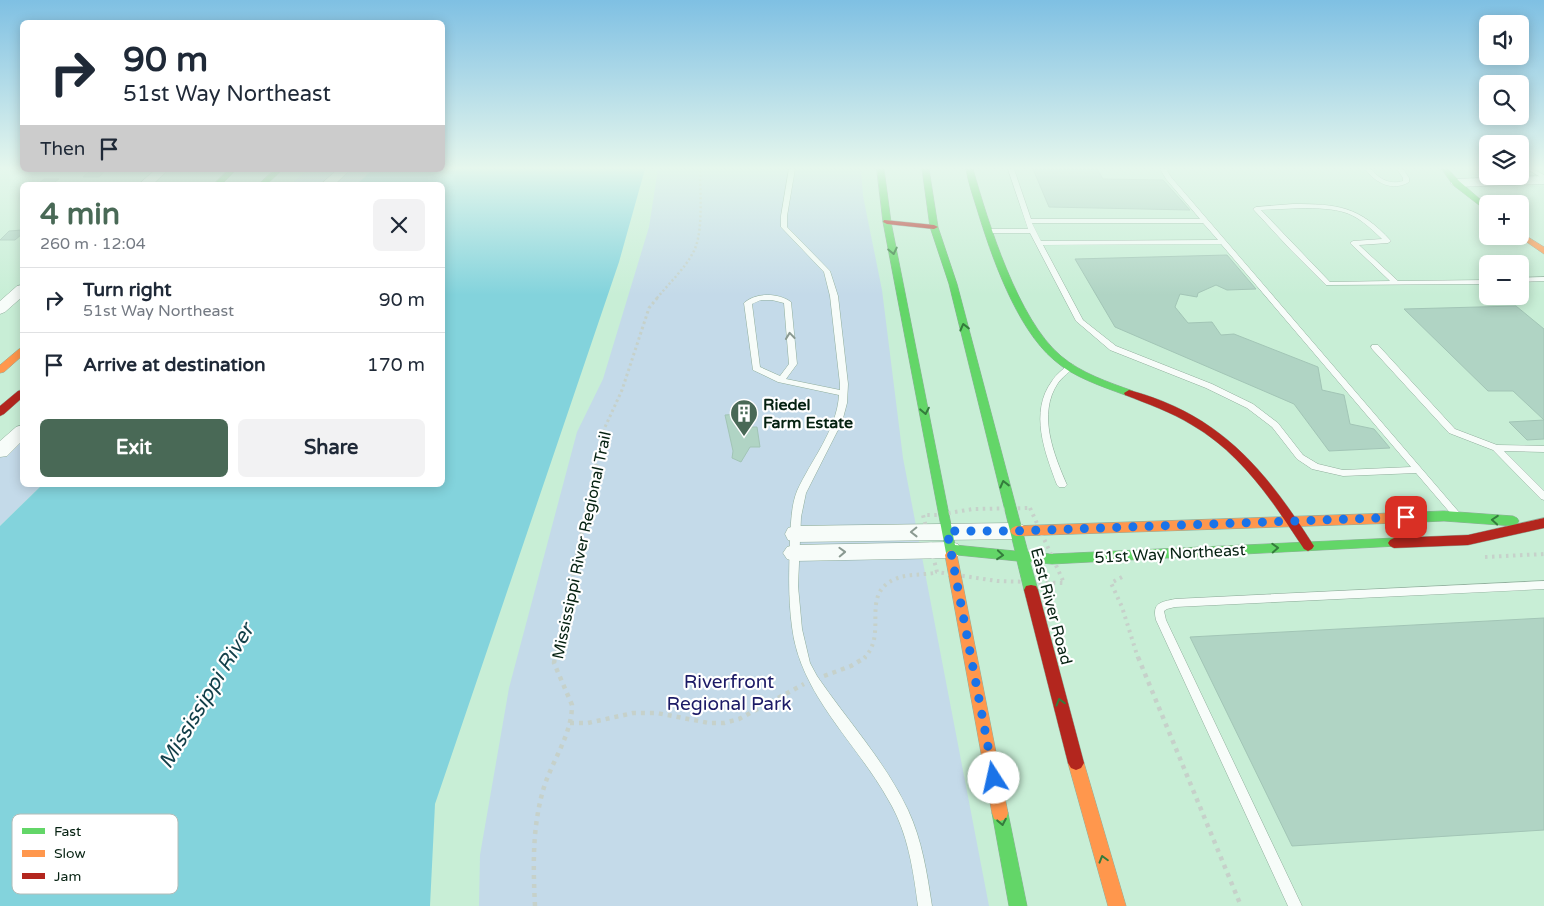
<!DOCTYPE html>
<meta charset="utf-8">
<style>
body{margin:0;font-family:"Varela Round",sans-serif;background:#f2f2f3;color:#1f2937;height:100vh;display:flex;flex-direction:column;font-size:19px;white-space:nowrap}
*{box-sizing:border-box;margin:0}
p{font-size:16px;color:#747a83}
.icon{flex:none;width:28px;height:28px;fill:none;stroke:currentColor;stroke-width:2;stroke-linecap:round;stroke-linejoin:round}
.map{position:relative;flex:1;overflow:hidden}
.sheet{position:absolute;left:20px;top:182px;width:425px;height:305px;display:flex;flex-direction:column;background:#fff;border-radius:8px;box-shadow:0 2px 12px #0003}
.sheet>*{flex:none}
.top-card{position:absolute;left:20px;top:20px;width:425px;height:152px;border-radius:8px;box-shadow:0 2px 12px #0003;background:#fff;color:#1f2937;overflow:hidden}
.controls{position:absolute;left:1479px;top:15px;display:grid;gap:10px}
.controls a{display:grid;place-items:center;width:50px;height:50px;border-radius:8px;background:#fff;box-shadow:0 2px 12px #0003;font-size:25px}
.pin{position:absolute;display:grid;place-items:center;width:42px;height:42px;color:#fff;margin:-21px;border-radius:10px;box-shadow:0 2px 8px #0006}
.me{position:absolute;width:55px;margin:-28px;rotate:350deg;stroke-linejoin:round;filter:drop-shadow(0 0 4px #0008)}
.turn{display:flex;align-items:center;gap:18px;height:105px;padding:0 20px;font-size:22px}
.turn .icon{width:65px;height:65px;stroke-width:2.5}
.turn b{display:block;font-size:35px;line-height:42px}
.then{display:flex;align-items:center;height:48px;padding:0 20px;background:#0003;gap:10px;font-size:19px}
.round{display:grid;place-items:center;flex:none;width:52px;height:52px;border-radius:8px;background:#f2f2f3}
.summary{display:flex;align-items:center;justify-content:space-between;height:85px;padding:0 20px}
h1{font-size:30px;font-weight:700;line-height:38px;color:#496956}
.action{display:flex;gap:10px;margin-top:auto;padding:10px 20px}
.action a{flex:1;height:58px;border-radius:8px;background:#496956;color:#fff;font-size:20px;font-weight:700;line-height:58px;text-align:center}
.action a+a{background:#f2f2f3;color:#1f2937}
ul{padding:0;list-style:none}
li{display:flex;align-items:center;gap:15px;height:65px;padding:0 20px;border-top:1px solid #e0e1e3}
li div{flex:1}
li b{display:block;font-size:19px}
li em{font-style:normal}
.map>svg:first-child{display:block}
.green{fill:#c4dae9}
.water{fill:#83d3dc}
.building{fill:#b0d4c4;stroke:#a2c5b6}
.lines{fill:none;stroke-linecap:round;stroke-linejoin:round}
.lane-casing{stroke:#90ae9c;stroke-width:1}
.street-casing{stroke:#90ae9c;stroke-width:1}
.fast-casing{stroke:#90ae9c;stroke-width:1}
.slow-casing{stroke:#90ae9c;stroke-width:1}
.jam-casing{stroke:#90ae9c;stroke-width:1}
.path-far3{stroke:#c6d1ca;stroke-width:2.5;stroke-dasharray:2 2.5;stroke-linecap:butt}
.path-far2{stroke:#c6d1ca;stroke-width:3;stroke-dasharray:2.5 3;stroke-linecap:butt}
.path-far1{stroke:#c6d1ca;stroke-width:4;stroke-dasharray:2.5 4.5;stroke-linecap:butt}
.path{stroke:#c6d1ca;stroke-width:4.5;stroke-dasharray:4 5;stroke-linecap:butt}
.lane{fill:#f7fcf9;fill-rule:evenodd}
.street{fill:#f7fcf9;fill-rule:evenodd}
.fast{fill:#63d668;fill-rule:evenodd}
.slow{fill:#ff974d;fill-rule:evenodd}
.jam{fill:#b3261e;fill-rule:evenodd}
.oneway{stroke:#347c3c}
.oneway2{stroke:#8a9991}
.route{stroke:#1a73e8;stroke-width:9;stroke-dasharray:0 16.2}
.labels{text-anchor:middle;stroke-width:4.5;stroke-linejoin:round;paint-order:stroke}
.poi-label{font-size:16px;font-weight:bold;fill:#052111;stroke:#fff;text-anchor:start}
.street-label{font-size:16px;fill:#052111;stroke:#fff}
.near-park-label{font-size:19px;fill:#1c1a66;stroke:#fff}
.near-water-label{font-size:21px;font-style:italic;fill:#123f49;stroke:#fff}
.key{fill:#fff;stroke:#b4bcb8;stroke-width:1}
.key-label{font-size:14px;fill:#052111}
</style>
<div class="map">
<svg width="1544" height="906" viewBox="0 0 1544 906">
<rect width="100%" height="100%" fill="#c8eed6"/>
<!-- green -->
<g class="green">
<polygon points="658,169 861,169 863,196 882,290 903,458 989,906 479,906 480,855 509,688 577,432 603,379 649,227"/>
<polygon points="307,170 372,170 356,185 290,185"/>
<polygon points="22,426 22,485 42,485 0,526 0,446"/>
</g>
<!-- water -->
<polygon class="water" points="443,169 645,169 619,262 435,804 430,906 0,906 0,526 42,485 442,485 442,185 356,185 372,170"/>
<!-- building -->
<g class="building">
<polygon points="1033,169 1097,169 1103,179 1163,180 1190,210 1049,207"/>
<polygon points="91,170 106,170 99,177 83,177"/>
<polygon points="44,179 59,179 52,184 38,184"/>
<polygon points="22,230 22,234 15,240 0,240 9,231"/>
<polygon points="1227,255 1256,289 1227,290 1216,285 1198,293 1197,297 1180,294 1175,307 1188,323 1212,322 1221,335 1234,334 1318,367 1322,390 1344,395 1350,424 1374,429 1390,448 1329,451 1294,404 1115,327 1075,259"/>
<polygon points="1516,306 1544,329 1544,420 1513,391 1488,391 1404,309"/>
<polygon points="741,414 741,427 757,427 760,447 750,447 741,462 732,458 733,451 725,415"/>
<polygon points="1544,420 1544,439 1527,440 1509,422"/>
<polygon points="1544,618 1544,830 1292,846 1190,637"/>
</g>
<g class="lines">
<!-- lane casing -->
<g class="lane-casing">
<g id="lane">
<path d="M 789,169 L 795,169 L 787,216 L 787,227 L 830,271 L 838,296 L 848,384 L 847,403 L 842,422 L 806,493 L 801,517 L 798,586 L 802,629 L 810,663 L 817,676 C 847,720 885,761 908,810 C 922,840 927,873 932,906 L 918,906 C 913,869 908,833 889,801 C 857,743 800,695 792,627 C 788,598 789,569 790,540 C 791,524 791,506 797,491 C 811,460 837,430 839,395 L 778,382 L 753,370 L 744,303 C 756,292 779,293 791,302 L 797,364 L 786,379 L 840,390 L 840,384 L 830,296 L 824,272 L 781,227 L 781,216 ZM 761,300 L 772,300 L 784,303 L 789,364 L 780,376 L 760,367 L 752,304 Z"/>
<path d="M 1008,169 L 1014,169 L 1031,219 L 1200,219 L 1166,179 L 1160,169 L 1166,169 L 1171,177 L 1458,511 L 1460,513 L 1458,515 L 1452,515 L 1416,473 L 1343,476 L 1312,469 L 1297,459 L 1272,427 L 1247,408 L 1206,388 L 1110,350 L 1076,321 L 1030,233 L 988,233 L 985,231 L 988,229 L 1028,229 ZM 1032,223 L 1203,223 L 1218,240 L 1041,241 ZM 1221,244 L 1411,467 L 1343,470 L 1318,464 L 1303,455 L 1278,423 L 1253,404 L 1212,384 L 1116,346 L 1083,320 L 1043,245 Z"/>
<path d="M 1365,169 L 1371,169 C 1379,179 1390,185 1403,181 L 1403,178 L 1397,169 L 1403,169 L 1409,178 L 1409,182 C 1393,192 1375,183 1365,169 Z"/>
<polygon points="1527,169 1533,169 1544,175 1544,179"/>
<path d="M 1293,204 C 1338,204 1359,206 1391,241 L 1388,243 L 1359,245 L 1398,281 L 1488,280 L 1488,284 L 1326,285 L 1290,249 L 1253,209 L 1256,207 ZM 1306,208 C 1346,209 1354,212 1382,239 L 1353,241 L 1350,243 L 1390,281 L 1330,282 L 1261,210 Z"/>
<polygon points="1544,277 1544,281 1520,282 1520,278"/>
<polygon points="1372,345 1378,345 1455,429 1497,445 1544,446 1544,452 1504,451 1544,491 1544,500 1541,499 1493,450 1449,433 1372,349 1371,347"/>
<path d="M 1068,364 L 1071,364 L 1075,366 C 1070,372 1063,376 1058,383 C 1037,414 1054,455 1067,485 L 1065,487 L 1059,487 L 1057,485 C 1045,453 1029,412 1052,381 C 1056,374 1063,370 1068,364 Z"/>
<path d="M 1544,581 L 1544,589 L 1175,607 L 1167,609 L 1164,611 L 1166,620 L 1302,906 L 1288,906 L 1156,620 C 1152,603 1160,602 1175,599 Z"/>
</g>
</g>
<!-- street casing -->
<g class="street-casing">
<g id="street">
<polygon points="155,170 168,170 152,185 138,185"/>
<polygon points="337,170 350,170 334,185 320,185"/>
<polygon points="1544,176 1544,184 1456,187 1450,183 1456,179"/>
<polygon points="22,285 22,297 5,312 0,314 0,301 17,286"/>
<polygon points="22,425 22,441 7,456 0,457 0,441 16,427"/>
<polygon points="1016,523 1023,525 1026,531 1023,537 1016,539 795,542 788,540 785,534 788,528 795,526"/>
<polygon points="951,542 958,544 961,550 958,556 951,558 794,561 787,559 783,553 787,547 794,545"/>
</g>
</g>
<!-- fast casing -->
<g class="fast-casing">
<g id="fast">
<polygon points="877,169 884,169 891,222 955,545 1015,551 949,284 930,227 922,169 929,169 938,227 957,284 1028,552 1052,554 1394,538 1398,540 1400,543 1398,546 1052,564 1030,562 1038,590 1036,594 1031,595 1026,594 1024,590 1017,561 957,555 955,558 951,560 947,558 883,222"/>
<path d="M 966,169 L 973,169 C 988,222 1018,320 1061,356 C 1081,373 1108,382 1133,391 L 1134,393 L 1133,395 L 1125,395 C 1101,386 1073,377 1054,360 C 1016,328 991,255 977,209 C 973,196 968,182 966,169 Z"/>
<polygon points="1442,169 1448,169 1459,181 1488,206 1488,212 1453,185"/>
<polygon points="228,170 236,170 221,185 213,185"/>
<polygon points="274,170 282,170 266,185 258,185"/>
<polygon points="1444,511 1513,516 1517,518 1519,521 1517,524 1513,526 1444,521 1398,523 1394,521 1392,518 1394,515 1398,513"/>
<polygon points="1000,805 1006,807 1008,813 1027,906 1009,906 992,813 994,807"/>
</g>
</g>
<!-- slow casing -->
<g class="slow-casing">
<g id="slow">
<polygon points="1520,232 1544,247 1544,254 1518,236 1520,236"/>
<polygon points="22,348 22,356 4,372 0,373 0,365 19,349"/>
<polygon points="1398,513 1402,515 1404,518 1402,521 1398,523 1016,536 1012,534 1010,531 1012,528 1016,526"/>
<polygon points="951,550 955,552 957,555 1008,813 1006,819 1000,821 994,819 992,813 945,555 947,552"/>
<polygon points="1076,756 1081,758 1084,763 1126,906 1108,906 1068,763 1071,758"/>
</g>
</g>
<!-- jam casing -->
<g class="jam-casing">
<g id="jam">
<polygon points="884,220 934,225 938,227 934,229 887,224 883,222"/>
<polygon points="22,390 22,398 4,414 0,416 0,406 18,391"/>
<path d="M 1129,390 C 1219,414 1264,468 1312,543 L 1314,546 L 1312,549 L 1308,551 L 1304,549 C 1273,502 1242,454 1192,425 C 1171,412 1148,404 1125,395 L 1124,393 Z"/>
<polygon points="1544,518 1544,528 1468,545 1394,548 1390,546 1388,543 1390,540 1394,538 1468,535"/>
<polygon points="1031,585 1036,586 1038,590 1084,763 1081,768 1076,770 1071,768 1068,763 1024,590 1026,586"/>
</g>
</g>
<!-- path-far3 -->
<path class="path-far3" d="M 657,298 C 670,282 689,265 696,246 C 703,225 700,192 700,169"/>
<!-- path-far2 -->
<polyline class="path-far2" points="598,459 605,427 622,390 649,308 658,297"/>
<!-- path-far1 -->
<g class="path-far1">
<polygon points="1030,508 1064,583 997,581 937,572 923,515 937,515 973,509"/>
<polyline points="1485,557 1544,554"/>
<polyline points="1122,577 1111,583 1122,607 1138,658"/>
<polyline points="555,658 598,457"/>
<path d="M 864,658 C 889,634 859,595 895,579 C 907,574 921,575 934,573"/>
</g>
<!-- path -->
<g class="path">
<polyline points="1138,657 1241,906"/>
<polyline points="824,676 851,666 866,657"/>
<polyline points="570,723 588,723 633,713 657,713 709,723 724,723 739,719 804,684"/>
<path d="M 535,906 C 533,865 532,824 545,784 C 554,758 572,733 572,705 L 554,663 L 555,657"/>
</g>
<!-- lane -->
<use href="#lane" class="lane"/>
<!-- street -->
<use href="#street" class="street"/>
<!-- fast -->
<use href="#fast" class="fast"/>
<!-- slow -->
<use href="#slow" class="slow"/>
<!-- jam -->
<use href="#jam" class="jam"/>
</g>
<!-- one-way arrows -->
<defs><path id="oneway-chevron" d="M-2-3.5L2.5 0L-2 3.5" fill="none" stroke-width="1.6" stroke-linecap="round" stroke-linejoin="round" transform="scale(1.25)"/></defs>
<g class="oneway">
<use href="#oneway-chevron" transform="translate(893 251) rotate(78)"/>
<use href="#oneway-chevron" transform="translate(964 327) rotate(-104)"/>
<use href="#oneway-chevron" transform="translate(925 411) rotate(79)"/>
<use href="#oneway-chevron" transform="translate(1004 484) rotate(-104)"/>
<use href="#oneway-chevron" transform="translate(1495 520) rotate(-176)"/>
<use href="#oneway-chevron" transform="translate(1275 548) rotate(-3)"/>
<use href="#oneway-chevron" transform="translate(1000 555) rotate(5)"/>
<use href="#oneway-chevron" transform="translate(1060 702) rotate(-105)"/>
<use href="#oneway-chevron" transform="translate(1002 822) rotate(79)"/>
<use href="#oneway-chevron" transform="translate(1103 859) rotate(-106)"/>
</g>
<g class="oneway2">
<use href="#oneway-chevron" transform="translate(790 336) rotate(-96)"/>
<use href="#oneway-chevron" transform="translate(914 532) rotate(179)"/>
<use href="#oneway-chevron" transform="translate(842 552) rotate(-2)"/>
</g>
<!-- sky -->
<linearGradient id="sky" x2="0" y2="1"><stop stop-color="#7fc0e3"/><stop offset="0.57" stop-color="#e6f7ed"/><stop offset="1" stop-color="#e6f7ed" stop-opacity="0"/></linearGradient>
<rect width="1544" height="295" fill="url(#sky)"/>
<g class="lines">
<!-- route -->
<polyline class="route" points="994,778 947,531 1016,531 1406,517"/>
</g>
<!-- icons -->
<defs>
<g id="building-pin" transform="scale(1.4375)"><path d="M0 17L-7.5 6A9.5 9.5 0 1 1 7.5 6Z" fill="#496956" stroke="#fff"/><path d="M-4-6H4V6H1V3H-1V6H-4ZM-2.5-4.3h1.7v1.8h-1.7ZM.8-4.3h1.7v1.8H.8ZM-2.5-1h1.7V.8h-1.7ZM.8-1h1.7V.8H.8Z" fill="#fff"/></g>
</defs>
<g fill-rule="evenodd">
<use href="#building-pin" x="744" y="413"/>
</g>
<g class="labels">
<!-- poi labels -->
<g class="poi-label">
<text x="763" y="410">Riedel<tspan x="763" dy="18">Farm Estate</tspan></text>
</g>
<!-- street labels -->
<g class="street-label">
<text transform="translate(581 545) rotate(-78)" y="6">Mississippi River Regional Trail</text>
<text transform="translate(1170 553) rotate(-3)" y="6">51st Way Northeast</text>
<text transform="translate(1052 606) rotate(75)" y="6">East River Road</text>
</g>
<!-- near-park labels -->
<g class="near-park-label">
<text x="729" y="688">Riverfront<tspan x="729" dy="22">Regional Park</tspan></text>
</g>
<!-- near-water labels -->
<g class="near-water-label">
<text transform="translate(206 696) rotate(-59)" y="7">Mississippi River</text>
</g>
</g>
<!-- legend -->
<rect x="12" y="814" width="166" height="80" rx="8" class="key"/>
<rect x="22" y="828" width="23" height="6" fill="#63d668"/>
<rect x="22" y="850" width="23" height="7" fill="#ff974d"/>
<rect x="22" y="873" width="23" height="6" fill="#b3261e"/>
<g class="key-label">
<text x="54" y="836">Fast</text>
<text x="54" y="858">Slow</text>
<text x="54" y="881">Jam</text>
</g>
</svg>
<div class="controls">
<a><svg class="icon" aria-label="sound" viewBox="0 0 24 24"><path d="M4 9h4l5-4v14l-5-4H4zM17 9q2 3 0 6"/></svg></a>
<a><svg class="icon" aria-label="search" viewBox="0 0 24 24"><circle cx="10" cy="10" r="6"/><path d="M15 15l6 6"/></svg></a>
<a><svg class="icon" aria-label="layers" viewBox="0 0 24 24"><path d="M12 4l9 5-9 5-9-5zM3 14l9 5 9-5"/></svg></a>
<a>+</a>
<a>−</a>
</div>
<div class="pin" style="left:1406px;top:517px;background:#d93025"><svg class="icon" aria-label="arrive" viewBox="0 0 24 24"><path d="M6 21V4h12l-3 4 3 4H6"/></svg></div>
<svg class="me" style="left:994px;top:778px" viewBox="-20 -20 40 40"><circle r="19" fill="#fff"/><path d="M0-13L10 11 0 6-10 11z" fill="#1a73e8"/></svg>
<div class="top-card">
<div class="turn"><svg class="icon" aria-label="right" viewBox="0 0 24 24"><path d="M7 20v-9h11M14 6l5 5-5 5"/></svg><div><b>90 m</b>51st Way Northeast</div></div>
<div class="then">Then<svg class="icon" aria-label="arrive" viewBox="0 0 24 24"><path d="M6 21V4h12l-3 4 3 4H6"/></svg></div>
</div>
<section class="sheet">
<div class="summary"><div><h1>4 min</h1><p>260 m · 12:04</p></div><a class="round"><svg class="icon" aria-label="close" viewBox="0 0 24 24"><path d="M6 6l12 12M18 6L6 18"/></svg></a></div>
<ul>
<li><svg class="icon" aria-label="right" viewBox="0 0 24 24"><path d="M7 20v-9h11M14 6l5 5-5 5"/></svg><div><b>Turn right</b><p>51st Way Northeast</p></div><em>90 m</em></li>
<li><svg class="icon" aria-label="arrive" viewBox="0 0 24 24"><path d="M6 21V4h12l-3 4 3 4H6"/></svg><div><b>Arrive at destination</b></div><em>170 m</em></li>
</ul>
<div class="action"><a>Exit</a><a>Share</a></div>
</section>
</div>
